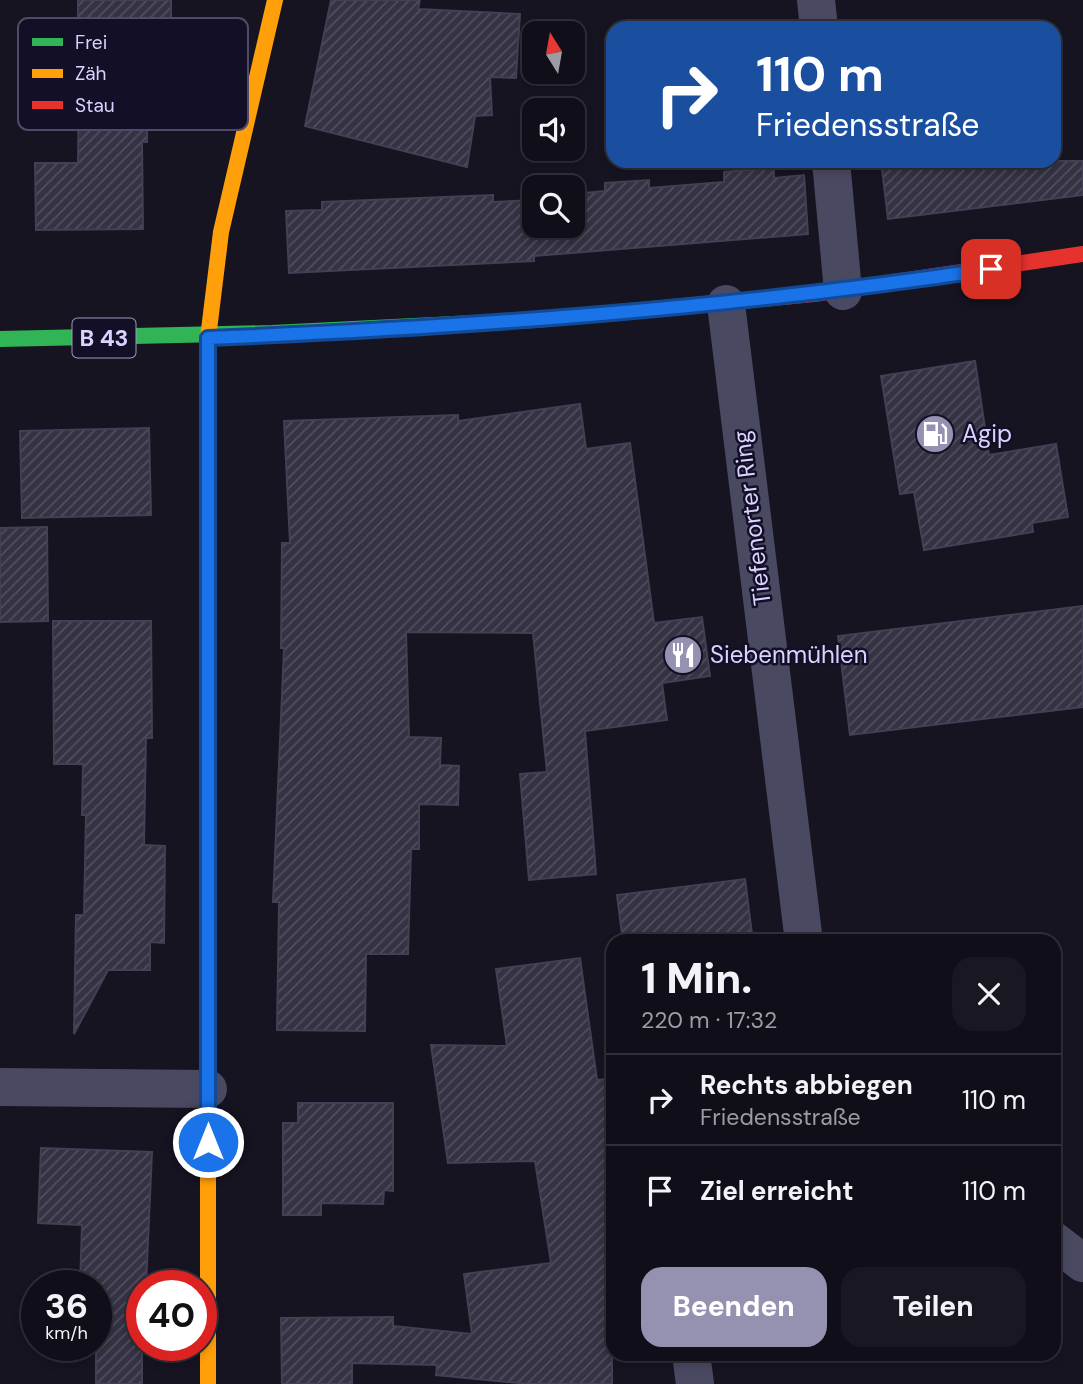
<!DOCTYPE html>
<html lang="de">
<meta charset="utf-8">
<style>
body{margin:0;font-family:"DM Sans",sans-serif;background:#191822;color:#f1f3f6;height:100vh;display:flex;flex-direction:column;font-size:26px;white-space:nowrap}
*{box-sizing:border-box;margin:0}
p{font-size:23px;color:#9c9ca2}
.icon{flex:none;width:38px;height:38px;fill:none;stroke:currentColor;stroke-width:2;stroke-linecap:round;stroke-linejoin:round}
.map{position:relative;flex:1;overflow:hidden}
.drawer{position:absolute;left:606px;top:934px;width:455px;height:427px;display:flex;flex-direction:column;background:#100f19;border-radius:21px;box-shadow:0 4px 10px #0003,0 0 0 2px #302f38}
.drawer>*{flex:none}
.banner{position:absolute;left:606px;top:21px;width:455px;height:147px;border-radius:21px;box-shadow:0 4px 10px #0003,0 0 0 2px #302f38;background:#1a4fa0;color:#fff;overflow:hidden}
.needle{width:46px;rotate:349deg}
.buttons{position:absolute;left:522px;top:21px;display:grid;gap:14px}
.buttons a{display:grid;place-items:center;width:63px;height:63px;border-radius:14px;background:#100f19;box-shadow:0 4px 10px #0003,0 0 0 2px #302f38;font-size:35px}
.speed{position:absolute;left:21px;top:1270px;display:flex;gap:14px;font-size:35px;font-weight:700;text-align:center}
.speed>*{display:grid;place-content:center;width:91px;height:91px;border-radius:50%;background:#100f19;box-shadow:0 4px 10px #0003,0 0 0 2px #302f38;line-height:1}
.speed small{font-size:18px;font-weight:400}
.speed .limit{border:10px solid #d22;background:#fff;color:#111}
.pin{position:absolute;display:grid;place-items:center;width:60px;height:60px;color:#fff;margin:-30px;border-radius:14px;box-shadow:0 4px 10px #0006}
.me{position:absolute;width:77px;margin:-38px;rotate:0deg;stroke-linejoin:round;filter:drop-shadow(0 0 5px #0008)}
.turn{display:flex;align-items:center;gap:24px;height:147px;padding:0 35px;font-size:32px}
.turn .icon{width:91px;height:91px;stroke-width:2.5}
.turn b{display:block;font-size:49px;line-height:60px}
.round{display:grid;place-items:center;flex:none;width:74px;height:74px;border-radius:21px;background:#191822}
.summary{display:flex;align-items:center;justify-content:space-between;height:119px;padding:0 35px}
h1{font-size:42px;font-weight:800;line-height:52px}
.action{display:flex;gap:14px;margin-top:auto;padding:14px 35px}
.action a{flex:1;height:80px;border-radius:21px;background:#9591b1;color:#fff;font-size:28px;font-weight:800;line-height:80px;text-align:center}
.action a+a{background:#191822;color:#f1f3f6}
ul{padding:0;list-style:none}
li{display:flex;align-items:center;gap:21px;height:91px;padding:0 35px;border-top:2px solid #302f38}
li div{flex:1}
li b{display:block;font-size:26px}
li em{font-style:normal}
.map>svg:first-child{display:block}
.building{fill:url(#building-hatch);stroke:#433f54;stroke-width:2}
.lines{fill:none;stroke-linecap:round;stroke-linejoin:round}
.street{stroke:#4a4962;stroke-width:38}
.fast{stroke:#30b455;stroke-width:16}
.slow{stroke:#ff9f0a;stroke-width:16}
.jam{stroke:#e5322d;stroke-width:16}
.route-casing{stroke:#114b97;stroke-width:18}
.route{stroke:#1a73e8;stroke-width:12}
.labels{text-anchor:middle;stroke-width:5;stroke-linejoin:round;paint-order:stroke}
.shield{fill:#130f26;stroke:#9e99be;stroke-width:2}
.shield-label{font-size:23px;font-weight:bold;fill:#d9d4ff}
.poi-label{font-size:24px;fill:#d9d4ff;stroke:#130f26;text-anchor:start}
.street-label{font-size:24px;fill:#d9d4ff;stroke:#130f26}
.key{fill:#130f26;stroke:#4e4a67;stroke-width:2}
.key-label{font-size:19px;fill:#d9d4ff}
</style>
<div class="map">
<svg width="1083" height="1384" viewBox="0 0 1083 1384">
<defs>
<pattern id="building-hatch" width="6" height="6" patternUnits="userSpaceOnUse" patternTransform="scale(1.75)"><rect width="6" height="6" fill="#343243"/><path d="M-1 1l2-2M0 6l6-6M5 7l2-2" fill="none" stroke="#514f5f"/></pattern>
</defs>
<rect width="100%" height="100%" fill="#161421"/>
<!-- building -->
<g class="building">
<polygon points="78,0 171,0 171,37 166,37 167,76 147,76 147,142 142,142 143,229 36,230 35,163 78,163 79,76 69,77 69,38 78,37"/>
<polygon points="331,0 420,0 418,9 520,14 516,78 490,77 492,115 475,116 467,167 305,126"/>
<polygon points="881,161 1083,161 1083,195 888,219"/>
<polygon points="774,168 774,178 804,175 808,234 534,256 534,261 289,273 286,211 322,210 322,202 493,195 493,202 534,200 534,226 572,226 572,194 605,191 605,183 649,180 649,188 724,182 724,172"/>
<polygon points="975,361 989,455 1056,444 1068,517 1032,523 1033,532 924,550 914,492 900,494 881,376"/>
<polygon points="580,404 586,449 630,443 654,623 702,617 710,676 662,683 667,720 585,731 596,874 529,880 520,774 547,772 533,633 406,632 409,737 441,738 440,765 459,766 458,805 419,804 419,849 411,849 408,954 366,954 365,1031 277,1030 279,902 273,902 284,648 281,648 282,543 290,543 284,421 458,415 458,421"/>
<polygon points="149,428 151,515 22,518 20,431"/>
<polygon points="47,527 48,621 0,622 0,528"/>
<polygon points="1083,606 1083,707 850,735 838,636"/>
<polygon points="53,621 151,621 152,738 146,738 144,845 165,846 164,943 150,942 150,970 108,970 74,1034 76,915 84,915 86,815 82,815 83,764 54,764"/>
<polygon points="745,879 753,942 623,942 617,895"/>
<polygon points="580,958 597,1080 607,1079 612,1116 612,1384 529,1384 436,1375 437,1365 352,1363 352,1384 282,1384 281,1318 393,1317 393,1326 472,1334 464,1274 551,1263 535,1161 448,1163 431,1045 507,1046 496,969"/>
<polygon points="298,1103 393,1103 393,1191 384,1190 383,1204 321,1203 321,1215 283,1215 283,1123 298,1123"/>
<polygon points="41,1148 152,1152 146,1286 142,1286 142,1384 96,1384 96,1286 80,1286 82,1225 38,1223"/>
</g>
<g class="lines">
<!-- street -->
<g class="street">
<polyline points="816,0 819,28"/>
<polyline points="831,161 843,291"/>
<polyline points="726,304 804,942"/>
<polyline points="0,1087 208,1089"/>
<polyline points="1054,1241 1083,1263"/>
<polyline points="691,1354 695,1384"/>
</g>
<!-- fast -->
<polyline class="fast" points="0,339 272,333 535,320"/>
<!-- slow -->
<g class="slow">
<polyline points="208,549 208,338 221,232 275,0"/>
<polyline points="208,963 208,1384"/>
</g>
<!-- jam -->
<g class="jam">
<polyline points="535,320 814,294 1083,254"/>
<polyline points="208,549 208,963"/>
</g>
</g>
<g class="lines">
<!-- route casing -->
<g class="route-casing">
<path id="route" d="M 208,1142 L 208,338 C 471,327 732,308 991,269"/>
</g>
<!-- route -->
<use href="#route" class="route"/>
</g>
<!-- icons -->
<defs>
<g id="fuel-disc" transform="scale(2.0125)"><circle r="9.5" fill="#9591b1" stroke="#130f26"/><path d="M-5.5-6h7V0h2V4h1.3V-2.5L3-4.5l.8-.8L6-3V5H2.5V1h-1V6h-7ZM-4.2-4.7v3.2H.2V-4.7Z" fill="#fff"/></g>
<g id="restaurant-disc" transform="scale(2.0125)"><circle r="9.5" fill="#9591b1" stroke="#130f26"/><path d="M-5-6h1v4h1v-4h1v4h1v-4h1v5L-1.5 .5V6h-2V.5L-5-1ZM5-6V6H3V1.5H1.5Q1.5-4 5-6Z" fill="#fff"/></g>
</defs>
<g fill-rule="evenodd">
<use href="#fuel-disc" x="935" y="434"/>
<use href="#restaurant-disc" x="683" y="655"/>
</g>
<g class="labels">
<!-- shield labels -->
<rect class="shield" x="72.5" y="318.5" width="63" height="39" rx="5"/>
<g class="shield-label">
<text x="104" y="346">B 43</text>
</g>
<!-- poi labels -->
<g class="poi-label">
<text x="962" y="442">Agip</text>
<text x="710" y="663">Siebenmühlen</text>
</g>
<!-- street labels -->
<g class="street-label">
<text transform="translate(752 518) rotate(-97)" y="8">Tiefenorter Ring</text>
</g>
</g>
<!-- legend -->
<rect x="18" y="18" width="230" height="112" rx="10" class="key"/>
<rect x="32" y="38" width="31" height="8" fill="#30b455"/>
<rect x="32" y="69" width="31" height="9" fill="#ff9f0a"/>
<rect x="32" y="101" width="31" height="8" fill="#e5322d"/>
<g class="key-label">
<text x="75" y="49">Frei</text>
<text x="75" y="80">Zäh</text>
<text x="75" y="112">Stau</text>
</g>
</svg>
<div class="buttons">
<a><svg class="needle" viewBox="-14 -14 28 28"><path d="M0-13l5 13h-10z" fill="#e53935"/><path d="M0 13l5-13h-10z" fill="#9c9ca2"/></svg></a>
<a><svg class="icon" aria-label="sound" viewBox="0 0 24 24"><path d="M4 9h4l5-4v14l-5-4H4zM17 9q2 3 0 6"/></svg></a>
<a><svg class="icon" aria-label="search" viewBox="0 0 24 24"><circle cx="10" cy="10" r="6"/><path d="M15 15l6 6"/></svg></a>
</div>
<div class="speed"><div>36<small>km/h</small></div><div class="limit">40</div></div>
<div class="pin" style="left:991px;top:269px;background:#d93025"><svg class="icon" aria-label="arrive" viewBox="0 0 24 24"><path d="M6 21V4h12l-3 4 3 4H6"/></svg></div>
<svg class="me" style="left:208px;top:1142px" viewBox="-20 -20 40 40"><circle r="17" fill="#1a73e8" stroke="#fff" stroke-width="3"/><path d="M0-11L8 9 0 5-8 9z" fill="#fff"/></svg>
<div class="banner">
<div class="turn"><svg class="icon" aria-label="right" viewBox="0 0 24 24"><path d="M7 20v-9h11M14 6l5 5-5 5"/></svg><div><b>110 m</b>Friedensstraße</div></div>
</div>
<section class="drawer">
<div class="summary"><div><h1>1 Min.</h1><p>220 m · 17:32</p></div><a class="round"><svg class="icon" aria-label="close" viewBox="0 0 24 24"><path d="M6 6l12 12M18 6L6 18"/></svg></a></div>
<ul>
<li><svg class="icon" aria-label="right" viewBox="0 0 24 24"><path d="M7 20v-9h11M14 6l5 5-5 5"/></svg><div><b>Rechts abbiegen</b><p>Friedensstraße</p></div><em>110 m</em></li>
<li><svg class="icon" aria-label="arrive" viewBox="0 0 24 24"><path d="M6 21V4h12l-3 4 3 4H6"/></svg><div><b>Ziel erreicht</b></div><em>110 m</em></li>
</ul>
<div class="action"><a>Beenden</a><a>Teilen</a></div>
</section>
</div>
